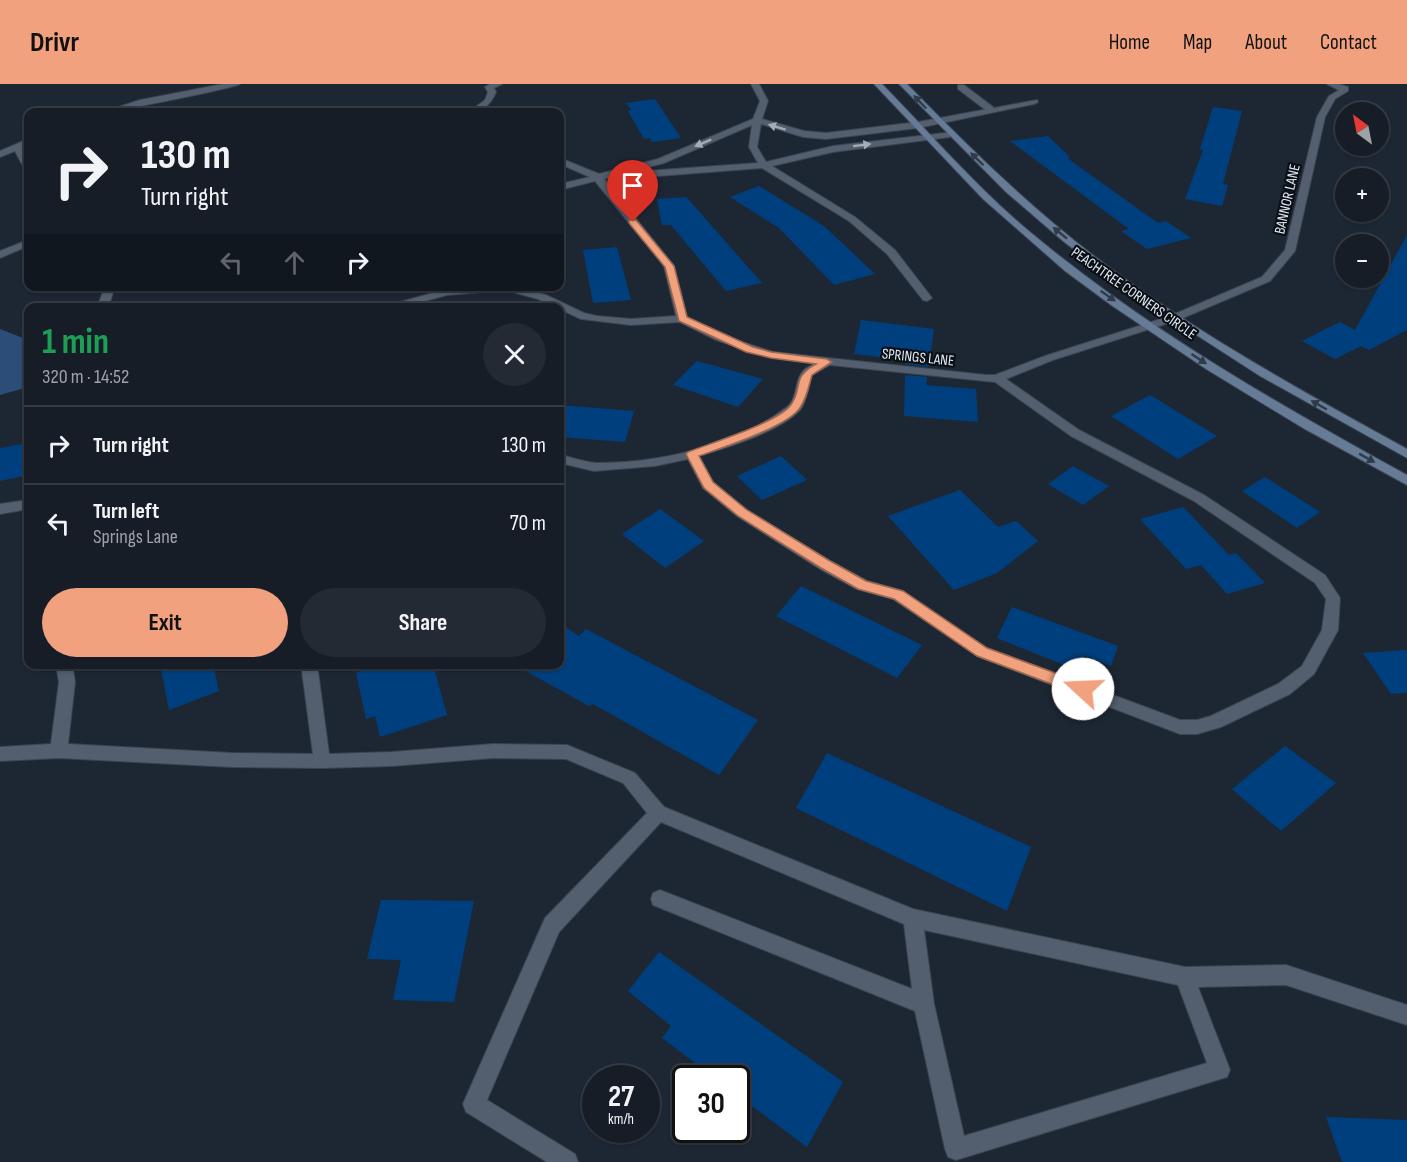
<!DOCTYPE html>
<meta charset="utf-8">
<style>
body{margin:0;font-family:"Sofia Sans Condensed",sans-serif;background:#232a33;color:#f1f3f6;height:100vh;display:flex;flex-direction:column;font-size:22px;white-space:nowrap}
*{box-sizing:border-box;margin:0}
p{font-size:20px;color:#9ea2a7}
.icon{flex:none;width:33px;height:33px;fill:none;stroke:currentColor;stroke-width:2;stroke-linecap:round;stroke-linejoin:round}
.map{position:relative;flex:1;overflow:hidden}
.details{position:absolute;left:24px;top:219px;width:540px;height:366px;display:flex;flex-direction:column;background:#161d27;border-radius:12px;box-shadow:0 2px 4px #0004,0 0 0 2px #353b44}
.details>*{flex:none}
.banner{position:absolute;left:24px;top:24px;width:540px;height:183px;border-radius:12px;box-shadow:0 2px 4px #0004,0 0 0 2px #353b44;background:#161d27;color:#f1f3f6;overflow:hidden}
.needle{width:39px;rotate:328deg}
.fabs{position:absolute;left:1335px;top:18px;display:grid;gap:12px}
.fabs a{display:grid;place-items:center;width:54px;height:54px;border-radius:50%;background:#161d27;box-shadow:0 2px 4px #0004,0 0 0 2px #353b44;font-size:30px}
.speed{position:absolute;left:582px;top:981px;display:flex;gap:12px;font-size:30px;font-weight:700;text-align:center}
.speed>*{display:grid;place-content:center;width:78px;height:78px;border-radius:50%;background:#161d27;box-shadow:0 2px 4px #0004,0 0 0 2px #353b44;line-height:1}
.speed small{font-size:15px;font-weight:400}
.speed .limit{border:3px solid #111;border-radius:9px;background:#fff;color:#111}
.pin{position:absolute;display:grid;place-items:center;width:51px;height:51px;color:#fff;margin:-62px -26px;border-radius:50% 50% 50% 0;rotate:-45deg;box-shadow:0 0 6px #0007}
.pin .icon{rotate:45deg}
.me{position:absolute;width:66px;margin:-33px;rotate:290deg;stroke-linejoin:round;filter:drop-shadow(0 0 4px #0008)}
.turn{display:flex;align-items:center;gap:21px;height:126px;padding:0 18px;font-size:27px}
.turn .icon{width:78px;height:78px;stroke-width:2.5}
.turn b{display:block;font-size:42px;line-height:51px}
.lanes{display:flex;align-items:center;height:57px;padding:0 18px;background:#0003;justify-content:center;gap:30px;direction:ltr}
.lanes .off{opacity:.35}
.round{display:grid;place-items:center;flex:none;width:63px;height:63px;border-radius:32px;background:#232a33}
.overview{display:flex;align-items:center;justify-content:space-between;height:102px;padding:0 18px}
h1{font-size:36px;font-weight:700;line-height:45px;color:#1e9e55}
.cta{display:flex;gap:12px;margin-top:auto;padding:12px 18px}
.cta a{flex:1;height:69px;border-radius:36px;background:#f1a17d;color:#111;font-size:24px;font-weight:700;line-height:69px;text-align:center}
.cta a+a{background:#232a33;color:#f1f3f6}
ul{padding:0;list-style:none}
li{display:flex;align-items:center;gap:18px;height:78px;padding:0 18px;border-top:2px solid #353b44}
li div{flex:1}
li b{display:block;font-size:22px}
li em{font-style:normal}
header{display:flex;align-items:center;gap:36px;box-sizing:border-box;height:84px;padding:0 30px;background:#f1a17d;color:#111}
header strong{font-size:28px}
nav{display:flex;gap:33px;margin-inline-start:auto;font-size:21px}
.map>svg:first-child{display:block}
.green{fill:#2b4d77}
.building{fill:#003f7e}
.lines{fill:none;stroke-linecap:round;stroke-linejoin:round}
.lane-casing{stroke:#3c444f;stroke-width:2}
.street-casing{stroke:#3c444f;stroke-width:2}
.secondary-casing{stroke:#3c444f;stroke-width:2}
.lane{fill:#535f6e;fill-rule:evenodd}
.street{fill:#535f6e;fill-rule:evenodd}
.secondary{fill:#667b96;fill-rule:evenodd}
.oneway{fill:#2f3b49}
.oneway2{fill:#a2abb7}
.route{fill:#f1a17d;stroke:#9d6951;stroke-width:1.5}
.labels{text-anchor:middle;stroke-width:4.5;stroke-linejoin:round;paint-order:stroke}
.far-street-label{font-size:15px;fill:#e3eaf3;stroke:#0b1016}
</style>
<header>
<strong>Drivr</strong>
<nav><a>Home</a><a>Map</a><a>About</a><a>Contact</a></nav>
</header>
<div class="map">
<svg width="1407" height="1078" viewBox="0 0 1407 1078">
<rect width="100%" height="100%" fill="#1d2734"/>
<!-- green -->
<polygon class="green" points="0,245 28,256 28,303 0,311"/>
<!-- building -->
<g class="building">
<polygon points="655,15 681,54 652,58 650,54 644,55 628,27 631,26 626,19"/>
<polygon points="1213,23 1242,27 1223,100 1228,101 1222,122 1185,115 1203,66 1200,65"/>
<polygon points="1048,52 1070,73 1067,74 1158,139 1166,137 1191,154 1147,165 1121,147 1129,145 1010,57"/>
<polygon points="759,102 824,142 875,190 834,201 779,144 730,113"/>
<polygon points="686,113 697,125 762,199 726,207 671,141 662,141 657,115"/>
<polygon points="1407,151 1407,246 1369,266 1361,262 1335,275 1302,257 1340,238 1355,246"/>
<polygon points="617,163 631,216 593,219 583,166"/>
<polygon points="861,236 934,245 929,283 905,280 905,276 854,270"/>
<polygon points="697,277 763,295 738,323 673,301"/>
<polygon points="905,291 927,293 926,301 976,305 978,338 904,332"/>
<polygon points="1150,311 1217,352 1178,375 1111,332"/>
<polygon points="560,321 634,327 625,358 560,353"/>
<polygon points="28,359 28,391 0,397 0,364"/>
<polygon points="781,372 807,396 762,416 737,392"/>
<polygon points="1073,382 1109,402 1083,421 1048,400"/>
<polygon points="1265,393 1320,428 1297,444 1242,407"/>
<polygon points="960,406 998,443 1016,437 1038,457 997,489 954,506 888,432"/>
<polygon points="1183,423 1229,471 1236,469 1265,499 1227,510 1201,481 1186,485 1140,435"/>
<polygon points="660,425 704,457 665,484 622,450"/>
<polygon points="801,502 922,561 897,594 776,532"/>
<polygon points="1012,523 1118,562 1111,582 1085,572 1079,587 997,554"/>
<polygon points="560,540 579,552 586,545 758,636 719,691 593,620 589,622 513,580 560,580"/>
<polygon points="1407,566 1407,609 1391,610 1363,569"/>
<polygon points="160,580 213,580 219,607 169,626"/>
<polygon points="363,580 433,580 447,631 380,653 375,632 366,635 356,589 364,585"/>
<polygon points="1285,662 1336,699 1281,747 1232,705"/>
<polygon points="827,669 1031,763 1007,827 796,724"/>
<polygon points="381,816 474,817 454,918 393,916 401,876 367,875"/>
<polygon points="659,868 843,998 807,1063 736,1010 736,994 715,994 662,954 671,942 628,907"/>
<polygon points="1326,1033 1407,1036 1407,1078 1342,1078"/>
</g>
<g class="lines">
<!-- lane casing -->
<g class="lane-casing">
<polygon id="lane" points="958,1 964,1 993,23 993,27 987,27 958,5"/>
</g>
<!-- street casing -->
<g class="street-casing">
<g id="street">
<path d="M 223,0 L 240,0 C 234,4 110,29 103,28 L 140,16 Z"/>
<path d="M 490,0 L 502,0 L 494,4 L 496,8 C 491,20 483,28 469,28 L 485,16 L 488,8 L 485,3 Z"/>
<path d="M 751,0 L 759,0 L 768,17 L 762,35 L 804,47 L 826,49 L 918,38 L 1037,16 L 1038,18 L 1034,20 L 918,44 L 826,55 L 803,53 L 761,40 L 757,63 L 766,78 L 833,62 L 953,48 L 954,50 L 950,53 L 833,68 L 772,82 L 855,133 L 895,166 L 932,214 L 927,217 L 923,216 L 887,170 L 849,137 L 762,84 L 632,94 L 627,91 L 632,88 L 758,79 L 749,63 L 752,41 L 664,79 L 604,95 L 674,182 L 687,233 L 724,252 L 773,268 L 986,291 L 995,291 L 1045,272 L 1170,232 L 1262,193 L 1285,166 L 1317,33 L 1329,12 L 1339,6 L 1327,0 L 1339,0 L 1348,3 L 1348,7 L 1335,15 L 1325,33 L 1295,167 L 1270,197 L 1178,236 L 1053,276 L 1006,295 L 1079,346 L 1204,411 L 1325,491 L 1340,514 L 1338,546 L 1314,590 L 1290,610 L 1221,643 L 1197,650 L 1180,650 L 977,572 L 893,515 L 857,505 L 820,485 L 737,432 L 703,404 L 688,375 L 655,382 L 594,387 L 560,379 L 560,371 C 571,373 584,378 596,379 C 660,379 736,362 787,323 C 798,315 794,295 804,286 C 807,283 812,281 816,279 L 767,273 L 716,256 L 680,238 L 631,241 L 581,235 L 538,215 L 505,206 L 447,211 L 399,224 L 379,224 L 447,205 L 515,202 L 546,211 L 584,229 L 597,232 L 631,235 L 676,232 L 664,182 L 595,97 L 560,106 L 560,100 L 590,93 L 560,80 L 560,74 L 599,90 L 658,75 L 753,35 L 760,17 ZM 830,281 L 995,298 L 1071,352 L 1194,417 L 1315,499 L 1326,515 L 1322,546 L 1302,582 L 1278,600 L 1211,632 L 1197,636 L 1180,636 L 987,564 L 903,507 L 867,497 L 830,477 L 747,426 L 713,398 L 699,372 C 728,363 779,348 800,326 C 807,318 809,300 812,291 Z"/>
<polygon points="28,55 28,61 22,64 28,76 28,87 25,86 15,67 0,73 0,67"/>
<polygon points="28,156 28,162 0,174 0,167"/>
<polygon points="105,202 115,202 108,224 97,224"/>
<polygon points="28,416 28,425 0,430 0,420"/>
<path d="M 56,580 L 72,580 L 75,598 L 68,660 L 232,669 L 313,670 L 301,580 L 317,580 L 329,670 L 392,668 L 493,660 L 567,661 L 635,689 L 664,723 L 913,825 L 1185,883 L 1286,881 L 1407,921 L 1407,941 L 1286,901 L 1198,903 L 1230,986 L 1227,993 L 956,1076 L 948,1073 L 945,1065 L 915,927 L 653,821 L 651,815 L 653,809 L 660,806 L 912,905 L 904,840 L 661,738 L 559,848 L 487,1016 L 575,1070 L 578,1078 L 547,1078 L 466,1028 L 463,1020 L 545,834 L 647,729 L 623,699 L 566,675 L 493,674 L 392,682 L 322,684 L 232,683 L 59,674 L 0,677 L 0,663 L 51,660 L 59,598 ZM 924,846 L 1178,901 L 1207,979 L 964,1052 L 934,920 Z"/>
</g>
</g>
<!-- secondary casing -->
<g class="secondary-casing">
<g id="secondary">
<path d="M 874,0 L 882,0 C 931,50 976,103 1030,148 C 1145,244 1276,319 1407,391 L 1407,401 L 1303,344 L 1206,285 L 1111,221 L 1065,187 L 983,115 Z"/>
<path d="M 899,0 L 907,0 C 977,72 1049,142 1131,199 C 1218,261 1313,313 1407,365 L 1407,374 L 1260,292 L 1122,203 L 1063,157 L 1006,108 Z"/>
</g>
</g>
<!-- lane -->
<use href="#lane" class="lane"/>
<!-- street -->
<use href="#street" class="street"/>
<!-- secondary -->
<use href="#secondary" class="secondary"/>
</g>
<!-- one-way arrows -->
<defs><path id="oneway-solid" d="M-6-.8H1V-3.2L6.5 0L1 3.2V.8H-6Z" transform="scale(1.5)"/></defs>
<g class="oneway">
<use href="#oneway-solid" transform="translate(920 18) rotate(-134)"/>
<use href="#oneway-solid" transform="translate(977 75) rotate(-136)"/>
<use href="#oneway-solid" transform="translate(1060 149) rotate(-141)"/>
<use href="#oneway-solid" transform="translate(1108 212) rotate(35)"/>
<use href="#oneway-solid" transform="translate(1199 275) rotate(33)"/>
<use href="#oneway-solid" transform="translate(1319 321) rotate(-150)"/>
<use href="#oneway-solid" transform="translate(1367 374) rotate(29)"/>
</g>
<g class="oneway2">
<use href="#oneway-solid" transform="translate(777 43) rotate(-163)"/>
<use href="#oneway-solid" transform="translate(703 59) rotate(157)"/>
<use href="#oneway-solid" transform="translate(862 61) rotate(-7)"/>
</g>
<!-- route -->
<path class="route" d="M 629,136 L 636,136 L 674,182 L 687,233 L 753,263 L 771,268 L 827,275 L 832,278 L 812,291 C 809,301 807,313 801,322 C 791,342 721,364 699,372 L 713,398 L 747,426 L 830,477 L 866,497 L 903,507 L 987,564 L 1088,601 L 1091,605 L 1088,610 L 1078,610 L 977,572 L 894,515 L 858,505 L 821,484 L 738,432 L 704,404 L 686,370 L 688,368 C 711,359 776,339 790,322 C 804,305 790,294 816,280 L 771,274 L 746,268 L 679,237 L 665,183 L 629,139 Z"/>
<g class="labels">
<!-- far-street labels -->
<g class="far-street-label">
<text transform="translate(1287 115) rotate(-77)" y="5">BANNOR LANE</text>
<text transform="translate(1134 209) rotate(35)" y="5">PEACHTREE CORNERS CIRCLE</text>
<text transform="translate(918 273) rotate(6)" y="5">SPRINGS LANE</text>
</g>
</g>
</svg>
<div class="fabs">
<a><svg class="needle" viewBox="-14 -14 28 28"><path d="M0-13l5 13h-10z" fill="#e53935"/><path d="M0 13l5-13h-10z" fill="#9ea2a7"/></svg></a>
<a>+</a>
<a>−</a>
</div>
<div class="speed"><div>27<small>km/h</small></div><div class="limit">30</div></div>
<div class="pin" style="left:633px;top:138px;background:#d93025"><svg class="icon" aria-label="arrive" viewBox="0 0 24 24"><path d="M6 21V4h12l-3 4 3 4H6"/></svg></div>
<svg class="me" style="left:1083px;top:605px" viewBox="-20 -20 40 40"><circle r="19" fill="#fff"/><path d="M0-13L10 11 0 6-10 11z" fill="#f1a17d"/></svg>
<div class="banner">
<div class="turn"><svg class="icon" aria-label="right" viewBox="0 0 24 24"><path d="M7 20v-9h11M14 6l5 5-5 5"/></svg><div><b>130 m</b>Turn right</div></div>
<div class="lanes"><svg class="icon off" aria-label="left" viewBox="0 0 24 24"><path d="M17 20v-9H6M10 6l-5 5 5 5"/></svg><svg class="icon off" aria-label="ahead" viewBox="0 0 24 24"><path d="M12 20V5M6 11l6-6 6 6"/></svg><svg class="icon" aria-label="right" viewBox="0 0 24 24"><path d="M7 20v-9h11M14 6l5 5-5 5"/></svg></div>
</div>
<section class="details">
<div class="overview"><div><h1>1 min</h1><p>320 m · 14:52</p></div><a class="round"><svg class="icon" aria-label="close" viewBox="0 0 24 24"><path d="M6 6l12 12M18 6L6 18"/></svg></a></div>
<ul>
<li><svg class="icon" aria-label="right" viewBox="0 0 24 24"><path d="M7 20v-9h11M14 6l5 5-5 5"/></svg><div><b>Turn right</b></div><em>130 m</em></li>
<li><svg class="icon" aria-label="left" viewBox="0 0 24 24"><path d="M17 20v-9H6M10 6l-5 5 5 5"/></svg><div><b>Turn left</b><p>Springs Lane</p></div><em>70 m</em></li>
</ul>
<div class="cta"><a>Exit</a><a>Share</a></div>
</section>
</div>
